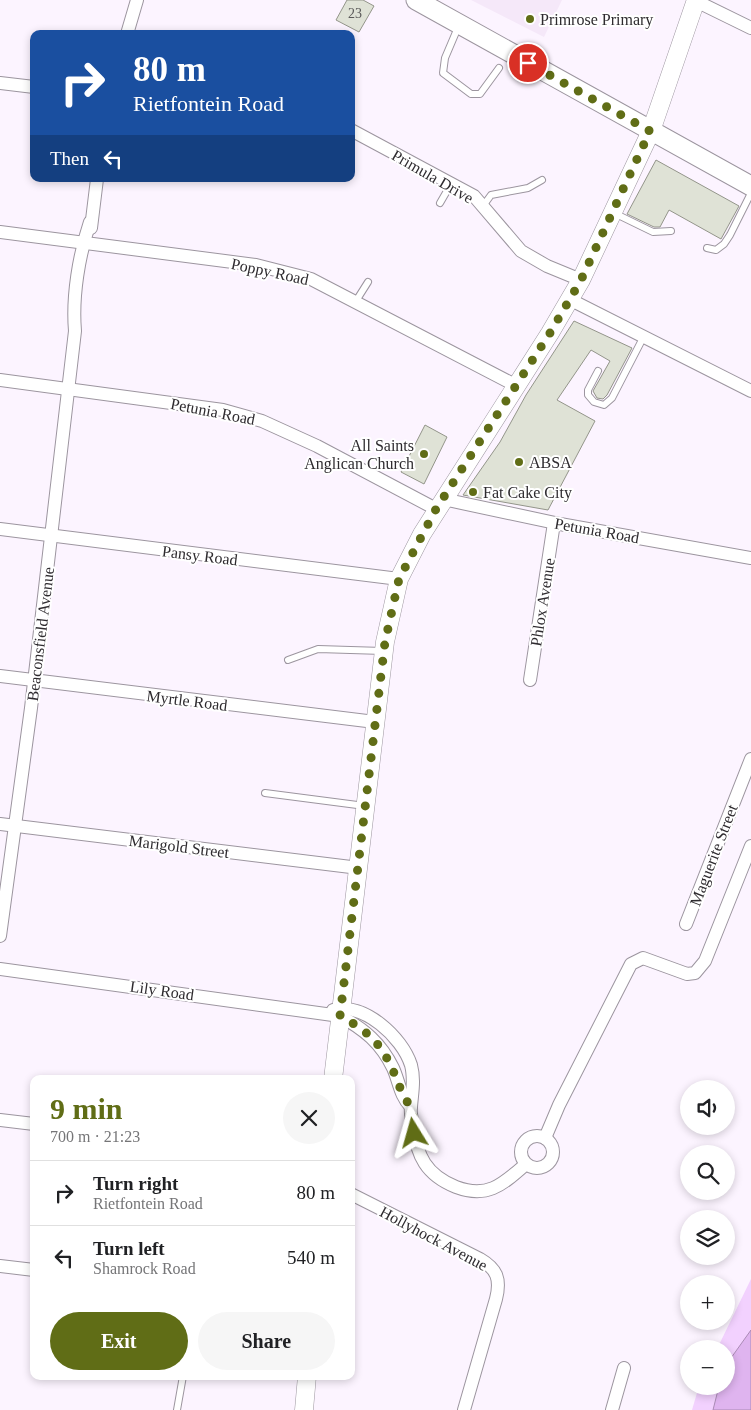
<!DOCTYPE html>
<meta charset="utf-8">
<style>
body{margin:0;font-family:Georgia,serif;background:#f6f6f6;color:#202124;height:100vh;display:flex;flex-direction:column;font-size:19px;white-space:nowrap}
*{box-sizing:border-box;margin:0}
p{font-size:16px;color:#757577}
.icon{flex:none;width:28px;height:28px;fill:none;stroke:currentColor;stroke-width:2;stroke-linecap:round;stroke-linejoin:round}
.map{position:relative;flex:1;overflow:hidden}
.sheet{position:absolute;left:30px;top:1075px;width:325px;height:305px;display:flex;flex-direction:column;background:#fff;border-radius:10px;box-shadow:0 2px 8px #0003}
.sheet>*{flex:none}
.top-card{position:absolute;left:30px;top:30px;width:325px;height:152px;border-radius:10px;box-shadow:0 2px 8px #0003;background:#1a4fa0;color:#fff;overflow:hidden}
.fabs{position:absolute;left:680px;top:1080px;display:grid;gap:10px}
.fabs a{display:grid;place-items:center;width:55px;height:55px;border-radius:50%;background:#fff;box-shadow:0 2px 8px #0003;font-size:25px}
.pin{position:absolute;display:grid;place-items:center;width:42px;height:42px;color:#fff;margin:-21px;border:2px solid #fff;border-radius:50%;box-shadow:0 1px 5px #0007}
.me{position:absolute;width:55px;margin:-28px;rotate:352deg;stroke-linejoin:round;filter:drop-shadow(0 0 4px #0008)}
.turn{display:flex;align-items:center;gap:18px;height:105px;padding:0 20px;font-size:22px}
.turn .icon{width:65px;height:65px;stroke-width:2.5}
.turn b{display:block;font-size:35px;line-height:42px}
.then{display:flex;align-items:center;height:48px;padding:0 20px;background:#0003;gap:10px;font-size:19px}
.round{display:grid;place-items:center;flex:none;width:52px;height:52px;border-radius:26px;background:#f6f6f6}
.summary{display:flex;align-items:center;justify-content:space-between;height:85px;padding:0 20px}
h1{font-size:30px;font-weight:600;line-height:38px;color:#606d16}
.primary-button{display:flex;gap:10px;margin-top:auto;padding:10px 20px}
.primary-button a{flex:1;height:58px;border-radius:30px;background:#606d16;color:#fff;font-size:20px;font-weight:600;line-height:58px;text-align:center}
.primary-button a+a{background:#f6f6f6;color:#202124}
ul{padding:0;list-style:none}
li{display:flex;align-items:center;gap:15px;height:65px;padding:0 20px;border-top:1px solid #e0e0e0}
li div{flex:1}
li b{display:block;font-size:19px}
li em{font-style:normal}
.map>svg:first-child{display:block}
.built{fill:#f5e8f9}
.green{fill:#f2d1fe}
.water{fill:#dfb4ef;stroke:#aa8bb5}
.building{fill:#dfe2d6;stroke:#93958a}
.lines{fill:none;stroke-linecap:round;stroke-linejoin:round}
.lane-casing{stroke:#9c959f;stroke-width:8}
.street-casing{stroke:#9c959f;stroke-width:14}
.secondary-casing{stroke:#9c959f;stroke-width:19}
.primary-casing{stroke:#9c959f;stroke-width:21}
.lane{stroke:#fff;stroke-width:6}
.street{stroke:#fff;stroke-width:12}
.secondary{stroke:#fff;stroke-width:18}
.primary{stroke:#fff;stroke-width:19}
.route{stroke:#606d16;stroke-width:9;stroke-dasharray:0 16.2}
.poi-dot{fill:#606d16;stroke:#fff;stroke-width:2}
.labels{text-anchor:middle;stroke-width:4;stroke-linejoin:round;paint-order:stroke}
.number-label{font-size:14px;fill:#5a5959}
.poi-label{font-size:16px;fill:#2e2b2f;stroke:#fff;text-anchor:start}
.street-label{font-size:16px;fill:#2e2b2f;stroke:#fff}
</style>
<div class="map">
<svg width="751" height="1410" viewBox="0 0 751 1410">
<rect width="100%" height="100%" fill="#fcf4ff"/>
<!-- built -->
<polygon class="built" points="471,0 562,0 544,37"/>
<!-- green -->
<polygon class="green" points="751,1279 751,1410 692,1410 699,1386 726,1386 726,1349 717,1349"/>
<!-- water -->
<polygon class="water" points="751,1330 751,1410 713,1410 719,1386 726,1386 726,1365"/>
<!-- building -->
<g class="building">
<polygon points="347,0 363,0 374,6 359,32 336,20"/>
<polygon points="656,160 739,206 721,239 669,210 660,227 654,227 627,214"/>
<polygon points="574,321 632,348 607,395 603,399 597,398 593,391 610,361 591,350 557,400 595,421 548,510 463,495 500,442 526,395"/>
<polygon points="425,425 447,437 424,484 401,472"/>
</g>
<g class="lines">
<!-- lane casing -->
<g class="lane-casing">
<g id="lane">
<polyline points="459,25 445,58 443,73 471,94 480,94 499,68"/>
<polyline points="440,203 451,184"/>
<polyline points="483,206 491,195 528,188 542,180"/>
<polyline points="614,213 653,232 671,231"/>
<polyline points="707,248 716,250 724,244 730,235 751,193"/>
<polyline points="356,301 368,282"/>
<polyline points="598,371 588,390 588,395 594,402 604,405 612,398 644,336"/>
<polyline points="288,660 318,649 383,651"/>
<polyline points="265,793 365,806"/>
<polyline points="177,1410 183,1376"/>
</g>
</g>
<!-- street casing -->
<g class="street-casing">
<g id="street">
<polyline points="696,1 751,28"/>
<polyline points="127,34 137,0"/>
<polyline points="0,83 34,87"/>
<polyline points="351,130 474,196 521,251 547,266 581,280"/>
<polyline points="91,228 97,179"/>
<polyline points="0,232 256,265 311,279 515,385"/>
<polyline points="569,299 751,391"/>
<polyline points="0,380 223,410 262,421 317,446 436,509"/>
<polyline points="443,499 560,524 751,558"/>
<polyline points="0,529 399,579"/>
<polyline points="0,676 375,722"/>
<polyline points="530,680 554,523"/>
<polyline points="0,824 359,868"/>
<polyline points="686,924 751,759"/>
<path d="M 0,936 L 31,708 L 75,331 C 72,296 79,255 90,222"/>
<path d="M 0,969 L 340,1016 C 364,1029 381,1043 393,1068 C 399,1081 400,1096 411,1107"/>
<path d="M 333,1010 C 364,1002 402,1037 411,1065 C 415,1080 412,1093 411,1107 C 410,1112 412,1120 413,1126 C 417,1156 426,1175 456,1187 C 488,1199 503,1184 526,1164"/>
<polyline points="0,1120 34,1124"/>
<circle cx="537" cy="1152" r="16"/>
<polyline points="545,1138 559,1105 631,964 643,958 687,974 695,973 705,961 751,846"/>
<path d="M 351,1194 L 480,1259 C 497,1269 501,1279 496,1299 L 464,1410"/>
<polyline points="0,1266 34,1270"/>
<polyline points="612,1410 624,1368"/>
</g>
</g>
<!-- secondary casing -->
<g class="secondary-casing">
<g id="secondary">
<polyline points="333,1079 385,642 399,579 422,534 550,333 581,280 651,131 696,0"/>
<polyline points="304,1410 307,1376"/>
</g>
</g>
<!-- primary casing -->
<g class="primary-casing">
<polyline id="primary" points="416,0 751,186"/>
</g>
<!-- lane -->
<use href="#lane" class="lane"/>
<!-- street -->
<use href="#street" class="street"/>
<!-- secondary -->
<use href="#secondary" class="secondary"/>
<!-- primary -->
<use href="#primary" class="primary"/>
</g>
<g class="lines">
<!-- route -->
<path class="route" d="M 414,1133 C 413,1125 414,1113 410,1106 C 407,1101 404,1098 402,1093 C 387,1053 378,1036 340,1016 L 385,642 L 399,579 L 436,509 L 550,333 L 581,280 L 650,131 L 528,63"/>
</g>
<!-- markers -->
<g class="poi-dot">
<circle cx="530" cy="19" r="5"/>
<circle cx="424" cy="454" r="5"/>
<circle cx="519" cy="462" r="5"/>
<circle cx="473" cy="492" r="5"/>
</g>
<g class="labels">
<!-- number labels -->
<g class="number-label">
<text x="355" y="18">23</text>
</g>
<!-- poi labels -->
<g class="poi-label">
<text x="540" y="25">Primrose Primary</text>
<text x="414" y="451" text-anchor="end">All Saints<tspan x="414" dy="18">Anglican Church</tspan></text>
<text x="529" y="468">ABSA</text>
<text x="483" y="498">Fat Cake City</text>
</g>
<!-- street labels -->
<g class="street-label">
<text transform="translate(433 176) rotate(30)" y="6">Primula Drive</text>
<text transform="translate(270 271) rotate(12)" y="6">Poppy Road</text>
<text transform="translate(213 411) rotate(11)" y="6">Petunia Road</text>
<text transform="translate(597 530) rotate(10)" y="6">Petunia Road</text>
<text transform="translate(200 555) rotate(7)" y="6">Pansy Road</text>
<text transform="translate(542 602) rotate(-81)" y="6">Phlox Avenue</text>
<text transform="translate(40 634) rotate(-83)" y="6">Beaconsfield Avenue</text>
<text transform="translate(187 700) rotate(7)" y="6">Myrtle Road</text>
<text transform="translate(179 846) rotate(7)" y="6">Marigold Street</text>
<text transform="translate(713 855) rotate(-69)" y="6">Maguerite Street</text>
<text transform="translate(162 990) rotate(8)" y="6">Lily Road</text>
<text transform="translate(434 1238) rotate(28)" y="6">Hollyhock Avenue</text>
</g>
</g>
</svg>
<div class="fabs">
<a><svg class="icon" aria-label="sound" viewBox="0 0 24 24"><path d="M4 9h4l5-4v14l-5-4H4zM17 9q2 3 0 6"/></svg></a>
<a><svg class="icon" aria-label="search" viewBox="0 0 24 24"><circle cx="10" cy="10" r="6"/><path d="M15 15l6 6"/></svg></a>
<a><svg class="icon" aria-label="layers" viewBox="0 0 24 24"><path d="M12 4l9 5-9 5-9-5zM3 14l9 5 9-5"/></svg></a>
<a>+</a>
<a>−</a>
</div>
<div class="pin" style="left:528px;top:63px;background:#d93025"><svg class="icon" aria-label="arrive" viewBox="0 0 24 24"><path d="M6 21V4h12l-3 4 3 4H6"/></svg></div>
<svg class="me" style="left:414px;top:1133px" viewBox="-20 -20 40 40"><path d="M0-17L14 15 0 8-14 15z" fill="#606d16" stroke="#fff" stroke-width="4"/></svg>
<div class="top-card">
<div class="turn"><svg class="icon" aria-label="right" viewBox="0 0 24 24"><path d="M7 20v-9h11M14 6l5 5-5 5"/></svg><div><b>80 m</b>Rietfontein Road</div></div>
<div class="then">Then<svg class="icon" aria-label="left" viewBox="0 0 24 24"><path d="M17 20v-9H6M10 6l-5 5 5 5"/></svg></div>
</div>
<section class="sheet">
<div class="summary"><div><h1>9 min</h1><p>700 m · 21:23</p></div><a class="round"><svg class="icon" aria-label="close" viewBox="0 0 24 24"><path d="M6 6l12 12M18 6L6 18"/></svg></a></div>
<ul>
<li><svg class="icon" aria-label="right" viewBox="0 0 24 24"><path d="M7 20v-9h11M14 6l5 5-5 5"/></svg><div><b>Turn right</b><p>Rietfontein Road</p></div><em>80 m</em></li>
<li><svg class="icon" aria-label="left" viewBox="0 0 24 24"><path d="M17 20v-9H6M10 6l-5 5 5 5"/></svg><div><b>Turn left</b><p>Shamrock Road</p></div><em>540 m</em></li>
</ul>
<div class="primary-button"><a>Exit</a><a>Share</a></div>
</section>
</div>
